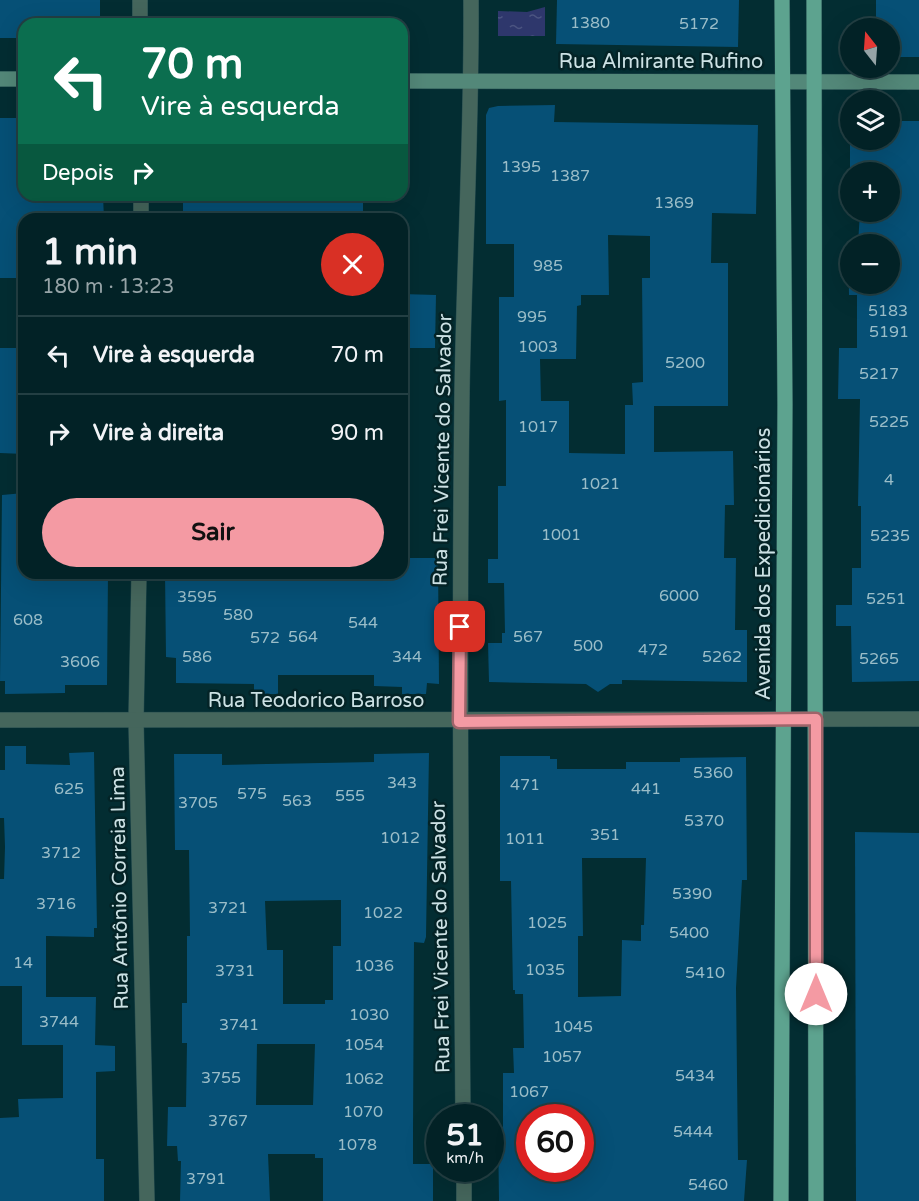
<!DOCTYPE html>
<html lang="pt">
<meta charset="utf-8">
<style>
body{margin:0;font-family:"Varela Round",sans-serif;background:#102f32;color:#f1f3f6;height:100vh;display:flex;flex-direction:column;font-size:22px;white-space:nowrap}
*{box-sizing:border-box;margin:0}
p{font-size:20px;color:#96a4a7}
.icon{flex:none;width:33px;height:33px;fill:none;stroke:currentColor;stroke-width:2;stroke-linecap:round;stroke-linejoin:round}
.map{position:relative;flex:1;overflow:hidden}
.side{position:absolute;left:18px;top:213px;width:390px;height:366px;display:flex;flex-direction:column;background:#022226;border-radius:18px;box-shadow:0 6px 24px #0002,0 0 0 2px #233f43}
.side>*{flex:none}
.banner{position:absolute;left:18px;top:18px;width:390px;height:183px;border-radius:18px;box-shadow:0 6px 24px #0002,0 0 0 2px #233f43;background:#0b6e4f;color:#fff;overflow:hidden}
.needle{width:39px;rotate:343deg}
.buttons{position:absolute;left:840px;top:18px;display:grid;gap:12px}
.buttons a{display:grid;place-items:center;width:60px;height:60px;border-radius:50%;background:#022226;box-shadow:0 6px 24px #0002,0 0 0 2px #233f43;font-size:30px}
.speed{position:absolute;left:426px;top:1104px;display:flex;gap:12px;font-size:30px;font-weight:700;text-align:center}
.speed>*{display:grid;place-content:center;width:78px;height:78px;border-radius:50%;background:#022226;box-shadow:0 6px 24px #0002,0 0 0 2px #233f43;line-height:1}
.speed small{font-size:15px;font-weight:400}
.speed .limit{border:9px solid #d22;background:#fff;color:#111}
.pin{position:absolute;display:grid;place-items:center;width:51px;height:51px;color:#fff;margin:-26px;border-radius:12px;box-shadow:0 3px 9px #0006}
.me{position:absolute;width:66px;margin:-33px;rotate:0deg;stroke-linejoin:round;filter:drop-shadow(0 0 4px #0008)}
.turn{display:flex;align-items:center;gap:21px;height:126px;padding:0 24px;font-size:27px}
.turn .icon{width:78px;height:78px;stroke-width:2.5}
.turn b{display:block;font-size:42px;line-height:51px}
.then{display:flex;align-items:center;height:57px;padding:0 24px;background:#0003;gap:12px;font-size:22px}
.round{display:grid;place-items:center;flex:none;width:63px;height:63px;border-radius:32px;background:#102f32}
.head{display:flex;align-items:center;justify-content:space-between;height:102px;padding:0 24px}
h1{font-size:36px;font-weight:700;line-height:45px}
.button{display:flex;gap:12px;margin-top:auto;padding:12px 24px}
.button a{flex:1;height:69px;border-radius:36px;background:#f49aa3;color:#111;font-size:24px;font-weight:700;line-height:69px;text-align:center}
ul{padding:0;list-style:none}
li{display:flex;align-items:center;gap:18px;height:78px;padding:0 24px;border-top:2px solid #233f43}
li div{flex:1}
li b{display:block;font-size:22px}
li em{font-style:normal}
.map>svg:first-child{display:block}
.water{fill:url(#water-ripples)}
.building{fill:#065076;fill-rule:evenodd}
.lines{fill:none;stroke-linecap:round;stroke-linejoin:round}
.street-casing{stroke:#234a4e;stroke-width:16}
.secondary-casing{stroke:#234a4e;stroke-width:16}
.primary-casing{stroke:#234a4e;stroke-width:16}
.street{stroke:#45665c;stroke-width:15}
.secondary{stroke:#538879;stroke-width:15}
.primary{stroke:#5da38f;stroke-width:15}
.route-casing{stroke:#9f646a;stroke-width:15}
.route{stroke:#f49aa3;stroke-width:10}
.labels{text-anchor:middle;stroke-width:5;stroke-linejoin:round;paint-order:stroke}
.number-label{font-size:16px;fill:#9abdc8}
.street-label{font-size:20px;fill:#cce1e4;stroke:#042326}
</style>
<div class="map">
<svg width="919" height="1201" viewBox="0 0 919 1201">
<defs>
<pattern id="water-ripples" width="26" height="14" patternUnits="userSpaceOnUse" patternTransform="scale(1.5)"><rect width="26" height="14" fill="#2e376c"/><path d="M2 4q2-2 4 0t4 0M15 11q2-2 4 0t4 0" fill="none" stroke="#4b5481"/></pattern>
</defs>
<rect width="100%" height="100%" fill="#032d32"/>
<!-- water -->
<polygon class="water" points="545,7 545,36 498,36 498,11 527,12"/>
<!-- building -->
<g class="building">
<polygon points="0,0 100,0 100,24 24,24 24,38 0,38"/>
<polygon points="557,0 739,0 738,47 556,44"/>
<polygon points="876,0 919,0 919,57 896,57 896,40 890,40 890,28 876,28"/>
<path d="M 555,105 L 554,122 L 758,125 L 756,214 L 712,213 L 711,263 L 728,263 L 728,406 L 654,406 L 654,452 L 733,451 L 734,505 L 725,505 L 724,558 L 736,558 L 735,630 L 747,630 L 747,682 L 622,680 L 622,684 L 610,684 L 598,692 L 586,684 L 489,682 L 488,643 L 502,643 L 502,633 L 505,633 L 504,583 L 488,583 L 488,559 L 498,559 L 498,486 L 506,486 L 506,400 L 499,401 L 499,297 L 514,297 L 514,244 L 486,244 L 486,115 L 489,108 L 498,106 ZM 608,235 L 650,236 L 650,278 L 642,278 L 643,382 L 632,383 L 633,405 L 625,405 L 625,454 L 569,453 L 569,401 L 541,401 L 540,359 L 576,359 L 577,306 L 581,305 L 581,295 L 609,295 Z"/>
<polygon points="0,118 24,118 24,195 103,195 104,219 24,219 24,278 0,278"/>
<polygon points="890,121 919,121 919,681 852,682 851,626 836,626 836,605 852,605 852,568 861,568 861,506 858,506 860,399 838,399 839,348 857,348 857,295 849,295 848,245 850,245 850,284 890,284 890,244 856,244 858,244 860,212 890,212 890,172 850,172 850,175 850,130 850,140 890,140"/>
<polygon points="185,195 363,195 363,219 183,219 183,200 185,199"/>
<polygon points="402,294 436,295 435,348 402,348"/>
<polygon points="0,348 24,348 24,454 0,453"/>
<polygon points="24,493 24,573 108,573 107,685 65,685 65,693 5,694 5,681 0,681 2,495"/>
<polygon points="402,558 438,558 439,684 427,683 426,694 402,694 402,687 374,686 374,675 278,675 278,694 254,694 254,684 176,683 176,658 166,657 165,573 277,573 277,581 325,581 325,573 402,573"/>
<polygon points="5,746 26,746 26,764 70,765 69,753 94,752 97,928 94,928 94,937 46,936 46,997 96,997 95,1045 115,1046 115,1071 96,1072 96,1159 104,1159 104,1201 0,1201 0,1118 19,1117 18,1099 63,1098 63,1045 22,1045 22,986 0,986 0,879 4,879 5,847 4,818 0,818 0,770 5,770"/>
<path d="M 429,753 L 426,937 L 424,943 L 414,942 L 413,1133 L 413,1164 L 433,1164 L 433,1201 L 323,1201 L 323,1158 L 315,1158 L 315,1154 L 268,1154 L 270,1201 L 180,1201 L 181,1161 L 178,1161 L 177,1146 L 167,1146 L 168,1107 L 186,1107 L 187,1043 L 182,1043 L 182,1003 L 187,1003 L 187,936 L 190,936 L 189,850 L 175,850 L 174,754 L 222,754 L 222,765 L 374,762 L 374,754 ZM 341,900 L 341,946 L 333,946 L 333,1000 L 325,1000 L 325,1004 L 283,1004 L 283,950 L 267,950 L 265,901 ZM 257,1044 L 315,1044 L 313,1105 L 256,1105 Z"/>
<path d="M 500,756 L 550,756 L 550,759 L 557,759 L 557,769 L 626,769 L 626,762 L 680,762 L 680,758 L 746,757 L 747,880 L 742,880 L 736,988 L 738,1160 L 747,1160 L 744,1201 L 499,1201 L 498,1127 L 503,1127 L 503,1073 L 514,1073 L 513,1048 L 524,1048 L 523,994 L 515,994 L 515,990 L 513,990 L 511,881 L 500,881 ZM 582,858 L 646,858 L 644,925 L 641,925 L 641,941 L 622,940 L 621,996 L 578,997 L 578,936 L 583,936 ZM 530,1118 L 580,1118 L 580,1168 L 530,1168 Z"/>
<polygon points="855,832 919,833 919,1201 856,1201"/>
</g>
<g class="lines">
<!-- street casing -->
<g class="street-casing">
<g id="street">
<polyline points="140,24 140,0"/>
<polyline points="141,195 141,219"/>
<polyline points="139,573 136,720 147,1201"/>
<polyline points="0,720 919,719"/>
<path d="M 463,1118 C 461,876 459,635 462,393 C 464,262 472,131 471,0"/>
<polyline points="464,1168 464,1201"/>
</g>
</g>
<!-- secondary casing -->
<g class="secondary-casing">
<g id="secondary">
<polyline points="0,79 24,79"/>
<polyline points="402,81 919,82"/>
</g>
</g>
<!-- primary casing -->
<g class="primary-casing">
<g id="primary">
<polyline points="814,0 816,1201"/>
<polyline points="781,1201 785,404 782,0"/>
</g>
</g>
<!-- street -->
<use href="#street" class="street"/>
<!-- secondary -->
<use href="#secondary" class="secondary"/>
<!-- primary -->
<use href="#primary" class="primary"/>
</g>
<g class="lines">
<!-- route casing -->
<g class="route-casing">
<polyline id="route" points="460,627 459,722 816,719 816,994"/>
</g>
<!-- route -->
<use href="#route" class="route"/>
</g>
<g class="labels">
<!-- number labels -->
<g class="number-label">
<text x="590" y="28">1380</text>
<text x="699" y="29">5172</text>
<text x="521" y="172">1395</text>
<text x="570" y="181">1387</text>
<text x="674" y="208">1369</text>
<text x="548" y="271">985</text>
<text x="888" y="316">5183</text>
<text x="532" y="322">995</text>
<text x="889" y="337">5191</text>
<text x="538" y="352">1003</text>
<text x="685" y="368">5200</text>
<text x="879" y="379">5217</text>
<text x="889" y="427">5225</text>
<text x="538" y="432">1017</text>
<text x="889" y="485">4</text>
<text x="600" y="489">1021</text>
<text x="561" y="540">1001</text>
<text x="890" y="541">5235</text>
<text x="679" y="601">6000</text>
<text x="197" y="602">3595</text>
<text x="886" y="604">5251</text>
<text x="238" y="620">580</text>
<text x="28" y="625">608</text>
<text x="363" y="628">544</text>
<text x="303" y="642">564</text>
<text x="528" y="642">567</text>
<text x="265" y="643">572</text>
<text x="588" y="651">500</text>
<text x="653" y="655">472</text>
<text x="197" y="662">586</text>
<text x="407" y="662">344</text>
<text x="722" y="662">5262</text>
<text x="879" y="664">5265</text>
<text x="80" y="667">3606</text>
<text x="713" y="778">5360</text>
<text x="402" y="788">343</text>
<text x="525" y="790">471</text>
<text x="69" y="794">625</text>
<text x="646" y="794">441</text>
<text x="252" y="799">575</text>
<text x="350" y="801">555</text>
<text x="297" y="806">563</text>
<text x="198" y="808">3705</text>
<text x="704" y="826">5370</text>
<text x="605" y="840">351</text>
<text x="400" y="843">1012</text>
<text x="525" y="844">1011</text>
<text x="61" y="858">3712</text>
<text x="692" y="899">5390</text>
<text x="56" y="909">3716</text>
<text x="228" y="913">3721</text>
<text x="383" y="918">1022</text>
<text x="547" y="928">1025</text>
<text x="689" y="938">5400</text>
<text x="23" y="968">14</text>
<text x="374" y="971">1036</text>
<text x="545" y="975">1035</text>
<text x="235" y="976">3731</text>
<text x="705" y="978">5410</text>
<text x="369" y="1020">1030</text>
<text x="59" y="1027">3744</text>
<text x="239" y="1030">3741</text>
<text x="573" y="1032">1045</text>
<text x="364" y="1050">1054</text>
<text x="562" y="1062">1057</text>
<text x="695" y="1081">5434</text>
<text x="221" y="1083">3755</text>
<text x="364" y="1084">1062</text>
<text x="529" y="1097">1067</text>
<text x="363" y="1117">1070</text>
<text x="228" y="1126">3767</text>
<text x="693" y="1137">5444</text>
<text x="357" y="1150">1078</text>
<text x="206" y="1184">3791</text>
<text x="708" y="1190">5460</text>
</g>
<!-- street labels -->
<g class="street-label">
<text x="661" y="68">Rua Almirante Rufino</text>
<text transform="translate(442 450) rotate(-89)" y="7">Rua Frei Vicente do Salvador</text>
<text transform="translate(763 564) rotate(-90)" y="7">Avenida dos Expedicionários</text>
<text x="316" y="707">Rua Teodorico Barroso</text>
<text transform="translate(119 888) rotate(-91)" y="7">Rua Antônio Correia Lima</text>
<text transform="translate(440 937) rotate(-91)" y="7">Rua Frei Vicente do Salvador</text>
</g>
</g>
</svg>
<div class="buttons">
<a><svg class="needle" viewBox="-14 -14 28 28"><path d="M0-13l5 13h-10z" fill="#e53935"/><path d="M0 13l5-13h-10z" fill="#96a4a7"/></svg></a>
<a><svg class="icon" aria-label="layers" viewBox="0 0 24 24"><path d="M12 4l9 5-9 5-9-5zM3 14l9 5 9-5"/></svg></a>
<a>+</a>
<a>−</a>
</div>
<div class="speed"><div>51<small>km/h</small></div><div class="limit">60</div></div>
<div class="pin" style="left:460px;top:627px;background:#d93025"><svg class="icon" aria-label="arrive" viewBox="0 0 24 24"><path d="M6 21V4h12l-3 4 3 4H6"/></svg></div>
<svg class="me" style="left:816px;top:994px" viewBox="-20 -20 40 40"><circle r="19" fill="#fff"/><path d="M0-13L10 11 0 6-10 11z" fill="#f49aa3"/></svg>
<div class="banner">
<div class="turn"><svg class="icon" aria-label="left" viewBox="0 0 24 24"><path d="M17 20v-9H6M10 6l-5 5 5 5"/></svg><div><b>70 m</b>Vire à esquerda</div></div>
<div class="then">Depois<svg class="icon" aria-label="right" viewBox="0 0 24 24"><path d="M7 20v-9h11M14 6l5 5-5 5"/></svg></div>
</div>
<section class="side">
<div class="head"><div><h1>1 min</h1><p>180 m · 13:23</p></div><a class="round" style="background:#d93025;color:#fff"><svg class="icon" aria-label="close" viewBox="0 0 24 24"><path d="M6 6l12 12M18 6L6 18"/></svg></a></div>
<ul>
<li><svg class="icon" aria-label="left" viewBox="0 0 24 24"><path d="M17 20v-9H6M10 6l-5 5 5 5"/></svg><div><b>Vire à esquerda</b></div><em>70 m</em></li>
<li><svg class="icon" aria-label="right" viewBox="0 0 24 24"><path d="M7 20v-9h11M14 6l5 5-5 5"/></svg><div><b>Vire à direita</b></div><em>90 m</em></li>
</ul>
<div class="button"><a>Sair</a></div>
</section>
</div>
